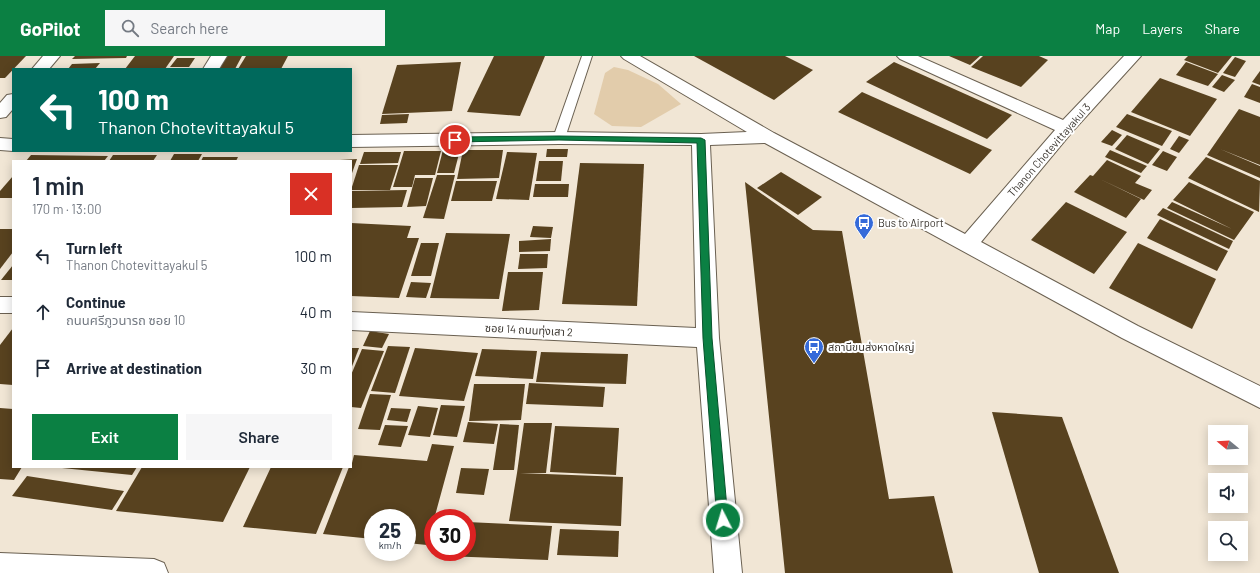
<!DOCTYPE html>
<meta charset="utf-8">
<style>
body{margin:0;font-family:Barlow,"Noto Sans Thai",sans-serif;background:#f6f6f7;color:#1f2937;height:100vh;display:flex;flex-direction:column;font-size:15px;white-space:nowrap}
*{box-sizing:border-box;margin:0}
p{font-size:13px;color:#747a83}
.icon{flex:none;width:22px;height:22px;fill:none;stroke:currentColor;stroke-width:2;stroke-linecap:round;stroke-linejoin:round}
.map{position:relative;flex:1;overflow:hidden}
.sheet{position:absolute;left:12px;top:104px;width:340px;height:308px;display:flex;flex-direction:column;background:#fff;border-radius:0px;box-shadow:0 2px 10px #0003}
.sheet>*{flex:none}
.banner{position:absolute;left:12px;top:12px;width:340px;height:84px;border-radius:0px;box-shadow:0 2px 10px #0003;background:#00695c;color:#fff;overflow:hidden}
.needle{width:26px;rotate:288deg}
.buttons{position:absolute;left:1208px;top:369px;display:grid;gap:8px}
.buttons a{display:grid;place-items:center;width:40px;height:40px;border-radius:0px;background:#fff;box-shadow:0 2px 10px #0003;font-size:20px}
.speed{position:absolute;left:364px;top:453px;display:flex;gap:8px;font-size:20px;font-weight:700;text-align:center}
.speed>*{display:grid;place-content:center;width:52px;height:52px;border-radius:50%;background:#fff;box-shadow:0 2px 10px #0003;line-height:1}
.speed small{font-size:10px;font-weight:400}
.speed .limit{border:6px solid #d22;background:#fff;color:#111}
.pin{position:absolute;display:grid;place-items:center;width:34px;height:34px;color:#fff;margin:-17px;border:2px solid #fff;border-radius:50%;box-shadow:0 1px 4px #0007}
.me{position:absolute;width:44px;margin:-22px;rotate:355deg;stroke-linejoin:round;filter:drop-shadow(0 0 3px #0008)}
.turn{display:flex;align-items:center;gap:14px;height:84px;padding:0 20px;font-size:18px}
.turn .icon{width:52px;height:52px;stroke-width:2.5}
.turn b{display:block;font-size:28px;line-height:34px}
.round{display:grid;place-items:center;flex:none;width:42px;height:42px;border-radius:0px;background:#f6f6f7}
.head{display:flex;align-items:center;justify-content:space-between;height:68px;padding:0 20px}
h1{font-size:24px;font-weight:600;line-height:30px}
.action{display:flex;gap:8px;margin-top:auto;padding:8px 20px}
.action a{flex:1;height:46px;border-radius:0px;background:#0b8043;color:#fff;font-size:16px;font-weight:600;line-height:46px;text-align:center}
.action a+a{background:#f6f6f7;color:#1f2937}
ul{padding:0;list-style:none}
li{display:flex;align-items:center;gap:12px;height:56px;padding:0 20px}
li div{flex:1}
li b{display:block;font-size:15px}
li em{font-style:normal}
header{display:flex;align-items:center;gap:24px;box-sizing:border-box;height:56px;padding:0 20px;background:#0b8043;color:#fff}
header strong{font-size:19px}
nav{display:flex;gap:22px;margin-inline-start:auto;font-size:14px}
.search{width:280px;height:36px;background:#f6f6f7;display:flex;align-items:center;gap:10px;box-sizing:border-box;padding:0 14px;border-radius:0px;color:#747a83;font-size:15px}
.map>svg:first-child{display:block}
.green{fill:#e2ccab}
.building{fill:#58421f}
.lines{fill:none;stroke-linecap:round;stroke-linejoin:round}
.lane-casing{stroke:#6a6051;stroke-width:2}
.street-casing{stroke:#6a6051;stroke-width:2}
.lane{fill:#fff;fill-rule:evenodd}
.street{fill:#fff;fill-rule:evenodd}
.route{fill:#0b8043;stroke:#07532c}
.labels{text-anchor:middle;stroke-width:4;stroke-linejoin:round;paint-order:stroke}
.street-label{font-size:11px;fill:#3e3933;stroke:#fff}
.poi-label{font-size:11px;fill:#3e3933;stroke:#fff;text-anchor:start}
</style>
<header>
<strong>GoPilot</strong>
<div class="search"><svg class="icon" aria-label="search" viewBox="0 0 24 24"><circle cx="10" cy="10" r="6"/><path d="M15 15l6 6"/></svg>Search here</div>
<nav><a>Map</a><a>Layers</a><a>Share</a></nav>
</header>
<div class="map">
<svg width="1260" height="517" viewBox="0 0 1260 517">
<rect width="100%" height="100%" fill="#f1e6d5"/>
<!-- green -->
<polygon class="green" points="614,11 628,14 658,28 681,48 641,71 612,70 594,58 605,17"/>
<!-- building -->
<g class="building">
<polygon points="0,0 26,0 5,22 0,22"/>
<polygon points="75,0 127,0 126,2 72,3"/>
<polygon points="135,0 174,0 165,13 125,13"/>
<polygon points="226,0 242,0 235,13 218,13"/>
<polygon points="246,0 288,0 281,13 238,13"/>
<polygon points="494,0 545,0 520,60 467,56"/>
<polygon points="694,0 785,0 813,14 774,44"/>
<polygon points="949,0 980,0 970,9"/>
<polygon points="983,0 1039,0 1048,4 1021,31 971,11"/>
<polygon points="1188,0 1232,0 1218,17 1184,4"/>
<polygon points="1235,1 1246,5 1235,21 1223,17"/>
<polygon points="177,2 195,2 189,11 170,11"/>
<polygon points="461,6 452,55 382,58 397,9"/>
<polygon points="894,6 1012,59 987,83 866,26"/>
<polygon points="1186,6 1218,18 1208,30 1176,19"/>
<polygon points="100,7 95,13 68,13 72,8"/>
<polygon points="1260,15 1260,29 1252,26"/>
<polygon points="1222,19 1235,24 1224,36 1212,31"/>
<polygon points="1160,22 1217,43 1190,80 1131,56"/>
<polygon points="1252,28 1260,31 1260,47 1244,41"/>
<polygon points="862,36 992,94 970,118 838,56"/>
<polygon points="1239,53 1260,61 1260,109 1220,93 1260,110 1260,122 1207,99"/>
<polygon points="409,58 407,67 380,68 382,59"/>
<polygon points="1127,58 1172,75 1162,90 1116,71"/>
<polygon points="1112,74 1122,79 1112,90 1101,86"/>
<polygon points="1127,79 1160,93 1148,108 1115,93"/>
<polygon points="1179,80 1189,84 1179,97 1170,93"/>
<polygon points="547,93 568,93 567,101 546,101"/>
<polygon points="443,94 460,94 454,117 437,117"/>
<polygon points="463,94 503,94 499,122 457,123"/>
<polygon points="1110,94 1147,110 1141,117 1105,101"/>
<polygon points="404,95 441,95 435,119 415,119 412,131 393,131"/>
<polygon points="1163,95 1177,101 1167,115 1152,109"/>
<polygon points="364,96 401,96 398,107 360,108"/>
<polygon points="507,96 537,97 529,144 496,143"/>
<polygon points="174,98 202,98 198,105 170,105"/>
<polygon points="31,99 108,100 104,105 26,105"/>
<polygon points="113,99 157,99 153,105 109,105"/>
<polygon points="203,101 238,101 236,105 201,105"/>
<polygon points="1206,101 1260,125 1259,156 1188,122"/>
<polygon points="357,103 351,120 351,105 339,105 340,104"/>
<polygon points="1107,104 1141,120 1135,127 1152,134 1144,144 1100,123 1141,143 1126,162 1074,136 1090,119 1093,120"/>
<polygon points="539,105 563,105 561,125 536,125"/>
<polygon points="580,107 644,108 637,250 562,248"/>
<polygon points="359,109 398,109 390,134 351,134"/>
<polygon points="781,116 822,141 798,159 757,132"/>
<polygon points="437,119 455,119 444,163 423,162"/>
<polygon points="13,120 13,142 0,142 0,135"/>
<polygon points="415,122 433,122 426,150 407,151"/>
<polygon points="456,125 497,125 492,145 451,145"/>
<polygon points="745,126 813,174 842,175 889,443 934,440 953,517 785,517"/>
<polygon points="1189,126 1254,156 1234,184 1167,152 1172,146 1232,173 1173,144"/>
<polygon points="535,128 569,128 568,141 533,141"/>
<polygon points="407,134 402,151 351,152 351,135"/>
<polygon points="1066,146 1127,176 1094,218 1031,184"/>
<polygon points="1163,152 1233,185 1229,193 1157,159"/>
<polygon points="1160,163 1228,195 1217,215 1147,182"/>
<polygon points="351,167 411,170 407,182 419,182 399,242 351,240"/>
<polygon points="533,170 553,171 551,182 530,181"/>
<polygon points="0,173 13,173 13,196 0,213"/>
<polygon points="446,177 510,178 499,243 430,242"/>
<polygon points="551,183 550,195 519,196 519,185"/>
<polygon points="421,187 439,187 431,220 411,220"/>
<polygon points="1138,187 1216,223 1192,273 1109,232"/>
<polygon points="520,198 548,198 547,212 518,213"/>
<polygon points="13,209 13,224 1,224"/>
<polygon points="508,216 543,216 539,254 502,255"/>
<polygon points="411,226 431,227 426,242 406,241"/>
<polygon points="13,272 13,329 0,328 0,289"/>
<polygon points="370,275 389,278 382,292 363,290"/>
<polygon points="388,290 410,291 395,337 371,335"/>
<polygon points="351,292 359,292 351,313"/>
<polygon points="415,292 478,297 464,345 399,340"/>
<polygon points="362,293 384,295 361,352 351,351 351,319"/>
<polygon points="482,293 537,295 533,323 475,320"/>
<polygon points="541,296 628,298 626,328 536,326"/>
<polygon points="529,327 605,331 603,351 526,348"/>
<polygon points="474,328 525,328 521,364 469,365"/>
<polygon points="370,338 391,339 380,374 358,373"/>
<polygon points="441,349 465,350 457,381 433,379"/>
<polygon points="418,350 438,352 430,381 408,379"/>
<polygon points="0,352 13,353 13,411 22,411 14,424 0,423"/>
<polygon points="391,352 411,353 407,366 387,364"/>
<polygon points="992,356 1062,361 1119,517 1039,517"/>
<polygon points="468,366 498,368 494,388 463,386"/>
<polygon points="524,367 552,367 546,417 520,417 623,421 621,470 509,465 517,417"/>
<polygon points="500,368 519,369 514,414 493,414"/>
<polygon points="385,369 408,370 401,391 378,389"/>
<polygon points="555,370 619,372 616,419 550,416"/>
<polygon points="432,388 454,390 427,489 407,487 407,462 373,462 373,483 323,478 349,411 351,411 354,399 427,405"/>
<polygon points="52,411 137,411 132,419"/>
<polygon points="142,411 250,411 223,466 116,455"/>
<polygon points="271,411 343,411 316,478 243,471"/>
<polygon points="461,412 489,413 484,439 456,437"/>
<polygon points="27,420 124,435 112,454 12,440"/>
<polygon points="467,466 552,470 548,504 445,500 446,496 467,496"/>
<polygon points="560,473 619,475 618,501 557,499"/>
</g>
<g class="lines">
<!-- lane casing -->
<g class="lane-casing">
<polygon id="lane" points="582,0 592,0 565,82 563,85 555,85 553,82"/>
</g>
<!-- street casing -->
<g class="street-casing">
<g id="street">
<polygon points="43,0 60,0 49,13 32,13"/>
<polygon points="211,0 227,0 219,13 203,13"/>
<polygon points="621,0 640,0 774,77 965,178 1055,74 900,3 897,0 918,0 1063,64 1124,0 1141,0 1072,76 981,186 1138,270 1260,330 1260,352 1122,282 765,87 710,89 719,282 742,517 714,517 697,291 351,274 351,256 696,272 692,89 559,88 351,91 351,79 559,76 701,78 747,76 624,3"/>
<polygon points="13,38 13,53 6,61 0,62 0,47 7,39"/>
<polygon points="0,82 13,83 13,95 0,94"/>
<rect x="0" y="241" width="13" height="16"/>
<polygon points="0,497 154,503 164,507 168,517 0,517"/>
</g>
</g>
<!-- lane -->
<use href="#lane" class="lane"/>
<!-- street -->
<use href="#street" class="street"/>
</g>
<!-- route -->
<polygon class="route" points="559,80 701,82 705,84 712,282 728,464 727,467 723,469 719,467 717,464 703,282 697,87 559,84 455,86 451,84 455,81"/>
<!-- icons -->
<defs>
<g id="bus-pin" transform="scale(1)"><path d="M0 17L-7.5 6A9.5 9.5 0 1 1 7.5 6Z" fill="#356ad9" stroke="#fff"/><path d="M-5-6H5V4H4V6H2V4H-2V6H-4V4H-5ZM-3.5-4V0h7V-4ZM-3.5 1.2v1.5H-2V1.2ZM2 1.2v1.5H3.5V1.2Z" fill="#fff"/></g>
</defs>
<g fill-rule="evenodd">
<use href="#bus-pin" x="864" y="167"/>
<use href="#bus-pin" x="814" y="291"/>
</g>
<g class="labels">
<!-- street labels -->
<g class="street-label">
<text transform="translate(1049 94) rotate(-49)" y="4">Thanon Chotevittayakul 3</text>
<text transform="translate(529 274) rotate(3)" y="4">ซอย 14 ถนนทุ่งเสา 2</text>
</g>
<!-- poi labels -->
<g class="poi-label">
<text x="878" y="171">Bus to Airport</text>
<text x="828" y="295">สถานีขนส่งหาดใหญ่</text>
</g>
</g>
</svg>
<div class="buttons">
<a><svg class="needle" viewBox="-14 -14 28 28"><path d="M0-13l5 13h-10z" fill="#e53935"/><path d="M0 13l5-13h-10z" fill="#747a83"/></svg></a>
<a><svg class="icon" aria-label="sound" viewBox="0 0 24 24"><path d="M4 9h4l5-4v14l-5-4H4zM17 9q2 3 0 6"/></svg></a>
<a><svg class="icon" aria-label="search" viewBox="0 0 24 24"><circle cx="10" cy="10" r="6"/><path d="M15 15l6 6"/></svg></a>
</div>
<div class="speed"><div>25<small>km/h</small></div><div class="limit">30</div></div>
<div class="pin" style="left:455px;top:84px;background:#d93025"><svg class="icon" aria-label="arrive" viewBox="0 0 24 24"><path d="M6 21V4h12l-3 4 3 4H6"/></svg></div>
<svg class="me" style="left:723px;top:464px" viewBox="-20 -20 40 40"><circle r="17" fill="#0b8043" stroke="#fff" stroke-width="3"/><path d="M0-11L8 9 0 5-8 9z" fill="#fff"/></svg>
<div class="banner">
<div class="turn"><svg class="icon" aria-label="left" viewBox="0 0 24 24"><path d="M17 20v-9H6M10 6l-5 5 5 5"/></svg><div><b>100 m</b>Thanon Chotevittayakul 5</div></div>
</div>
<section class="sheet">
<div class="head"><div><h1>1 min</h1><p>170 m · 13:00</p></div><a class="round" style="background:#d93025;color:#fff"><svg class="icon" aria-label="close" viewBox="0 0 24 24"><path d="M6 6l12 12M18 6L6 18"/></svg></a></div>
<ul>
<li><svg class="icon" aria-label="left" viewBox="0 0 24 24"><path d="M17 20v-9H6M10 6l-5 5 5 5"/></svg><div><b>Turn left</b><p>Thanon Chotevittayakul 5</p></div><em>100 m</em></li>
<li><svg class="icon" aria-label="ahead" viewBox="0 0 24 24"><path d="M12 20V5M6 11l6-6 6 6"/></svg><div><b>Continue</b><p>ถนนศรีภูวนารถ ซอย 10</p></div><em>40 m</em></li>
<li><svg class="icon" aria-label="arrive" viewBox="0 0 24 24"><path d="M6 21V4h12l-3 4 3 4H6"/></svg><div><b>Arrive at destination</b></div><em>30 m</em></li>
</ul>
<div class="action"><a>Exit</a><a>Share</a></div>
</section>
</div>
